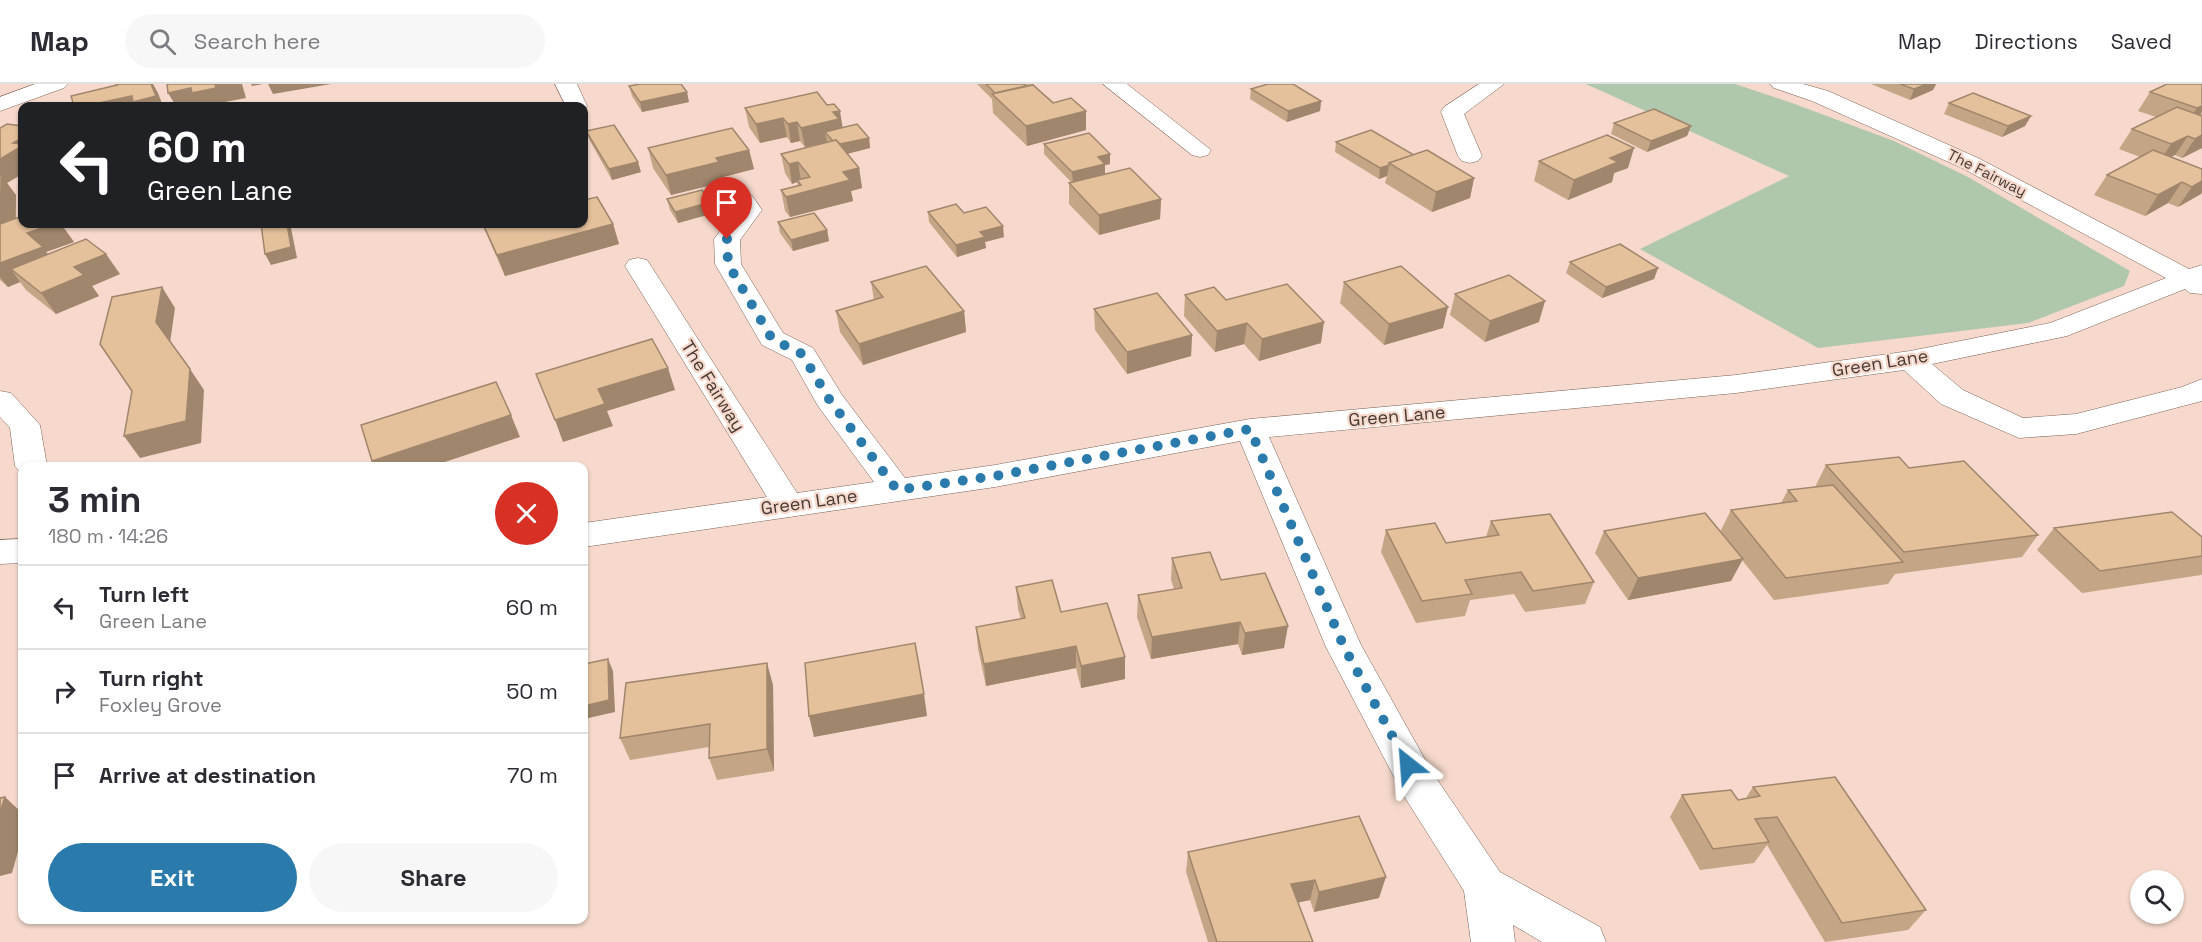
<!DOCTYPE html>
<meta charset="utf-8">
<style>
body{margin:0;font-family:"Space Grotesk",sans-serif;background:#f7f7f7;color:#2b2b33;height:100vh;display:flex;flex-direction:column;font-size:22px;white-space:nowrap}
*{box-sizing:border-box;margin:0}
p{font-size:20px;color:#7c7c81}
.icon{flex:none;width:33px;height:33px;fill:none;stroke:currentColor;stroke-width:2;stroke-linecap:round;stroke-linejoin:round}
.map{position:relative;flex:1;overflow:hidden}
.sheet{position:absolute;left:18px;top:378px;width:570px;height:462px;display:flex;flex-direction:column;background:#fff;border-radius:12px;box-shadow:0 2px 4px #0004}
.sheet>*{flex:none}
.hud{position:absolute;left:18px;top:18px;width:570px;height:126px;border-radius:12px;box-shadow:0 2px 4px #0004;background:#202124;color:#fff;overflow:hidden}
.fabs{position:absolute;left:2130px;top:786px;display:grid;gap:12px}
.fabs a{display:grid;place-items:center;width:54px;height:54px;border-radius:50%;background:#fff;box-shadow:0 2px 4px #0004;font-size:30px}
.pin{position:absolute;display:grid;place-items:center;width:51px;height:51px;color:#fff;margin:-62px -26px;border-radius:50% 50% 50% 0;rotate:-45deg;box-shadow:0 0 6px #0007}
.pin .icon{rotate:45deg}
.me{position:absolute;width:66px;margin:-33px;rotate:332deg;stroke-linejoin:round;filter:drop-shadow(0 0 4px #0008)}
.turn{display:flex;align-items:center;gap:21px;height:126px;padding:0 30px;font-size:27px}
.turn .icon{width:78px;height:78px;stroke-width:2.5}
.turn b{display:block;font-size:42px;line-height:51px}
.round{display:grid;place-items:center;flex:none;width:63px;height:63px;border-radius:32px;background:#f7f7f7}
.head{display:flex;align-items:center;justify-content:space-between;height:102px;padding:0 30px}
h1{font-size:36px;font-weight:700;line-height:45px}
.primary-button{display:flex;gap:12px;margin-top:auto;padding:12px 30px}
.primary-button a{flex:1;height:69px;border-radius:36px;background:#2a7bac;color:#fff;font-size:24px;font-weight:700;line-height:69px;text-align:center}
.primary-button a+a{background:#f7f7f7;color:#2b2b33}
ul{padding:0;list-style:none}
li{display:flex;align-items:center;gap:18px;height:84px;padding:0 30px;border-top:2px solid #e1e1e2}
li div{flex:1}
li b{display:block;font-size:22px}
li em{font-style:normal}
header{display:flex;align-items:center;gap:36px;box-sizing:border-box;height:84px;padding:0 30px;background:#fff;border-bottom:2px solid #e1e1e2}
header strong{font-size:28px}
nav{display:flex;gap:33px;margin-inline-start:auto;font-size:21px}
.search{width:420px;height:54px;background:#f7f7f7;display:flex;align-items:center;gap:15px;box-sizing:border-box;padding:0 21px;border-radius:33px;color:#7c7c81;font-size:22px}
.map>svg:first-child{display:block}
.green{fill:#afc8ad}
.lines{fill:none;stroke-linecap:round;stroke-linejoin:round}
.minor-casing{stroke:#7c6358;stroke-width:1}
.minor{fill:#fff;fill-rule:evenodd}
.wall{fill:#c4a585}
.shaded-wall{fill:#a0866c}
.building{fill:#e4c09b;stroke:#a0866c;stroke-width:1.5}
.route{stroke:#2a7bac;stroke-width:10;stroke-dasharray:0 18}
.labels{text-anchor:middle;stroke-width:4.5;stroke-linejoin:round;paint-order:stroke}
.far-street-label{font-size:15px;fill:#463a35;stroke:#f6d9cc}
.street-label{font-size:18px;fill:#463a35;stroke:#f6d9cc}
</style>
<header>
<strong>Map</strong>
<div class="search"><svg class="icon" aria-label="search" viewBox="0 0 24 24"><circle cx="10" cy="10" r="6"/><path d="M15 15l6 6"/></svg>Search here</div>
<nav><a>Map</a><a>Directions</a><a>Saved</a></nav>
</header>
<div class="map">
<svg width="2202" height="858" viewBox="0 0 2202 858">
<rect width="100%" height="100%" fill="#f6d9cc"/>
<!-- green -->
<polygon class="green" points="1586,0 1735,0 1792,19 1894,57 1968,93 2130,187 2124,202 2028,239 1818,264 1640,165 1789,92"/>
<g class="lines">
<!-- minor casing -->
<g class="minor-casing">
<g id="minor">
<polygon points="35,0 68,0 64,4 0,27 0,13"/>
<polygon points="555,0 577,0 587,22 584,27 584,22 566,22"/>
<polygon points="1103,0 1127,0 1211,66 1208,71 1200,73 1192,71"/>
<polygon points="1479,0 1504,0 1464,30 1482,72 1478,77 1470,79 1462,77 1458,72 1441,28 1444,23"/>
<path d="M 1770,0 L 1803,0 L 1828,7 L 1978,74 L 2189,185 L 2202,181 L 2202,210 L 2190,209 L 2185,205 L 2067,252 L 1932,280 L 1963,306 L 2023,334 L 2076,330 L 2182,303 L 2202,295 L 2202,317 L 2076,350 L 2019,354 L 1941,320 L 1904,286 L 1736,309 L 1269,353 L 1361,561 L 1432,688 L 1500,788 L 1600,843 L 1606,858 L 1542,858 L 1513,841 L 1515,858 L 1471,858 L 1464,807 L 1404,712 L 1326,563 L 1240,357 L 995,403 L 584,463 L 584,439 L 767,413 L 625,182 L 629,176 L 638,174 L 647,176 L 651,182 L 797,409 L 874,398 L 818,322 L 792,276 L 762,261 L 715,180 L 714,155 L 737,126 L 726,110 L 729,105 C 747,100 753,113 762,126 L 740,156 L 741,180 L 783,249 L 813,264 L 842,311 L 905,394 L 995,381 L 1250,335 L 1736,291 L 1910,267 L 2050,239 L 2166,194 L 1962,84 L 1812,17 L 1774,4 Z"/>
<polygon points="0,307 11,309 40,341 47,382 22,382 22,390 15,382 10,344 0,333"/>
<polygon points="22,455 22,479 0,480 0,456"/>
</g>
</g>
<!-- minor -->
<use href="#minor" class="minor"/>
</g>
<!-- wall -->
<g class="wall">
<polygon points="977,0 1034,0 1034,1 1086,46 1027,62 993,29 992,15"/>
<polygon points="1871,0 1936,0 1933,6 1910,16"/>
<polygon points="2202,0 2202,64 2182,74 2175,71 2171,73 2202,85 2202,108 2201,110 2178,123 2168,119 2145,132 2094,111 2107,91 2140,73 2119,65 2132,45 2156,33 2138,27 2150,8"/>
<polygon points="629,2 689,18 642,28 632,12"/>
<polygon points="1251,5 1321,17 1320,27 1287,38 1250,15"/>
<polygon points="1949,19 2031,32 2025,42 2002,53 1944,30"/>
<polygon points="745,24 843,44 869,54 870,64 847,70 859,84 862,104 851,107 853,117 790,133 785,127 781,106 798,102 797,98 792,100 785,89 781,70 827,58 805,63 800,57 791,59 787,53 760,59 749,43"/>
<polygon points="1614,39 1691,42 1687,52 1647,68 1611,50"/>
<polygon points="22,42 22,90 7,99 16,111 16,134 22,140 61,140 74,158 46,168 48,170 120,190 92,202 99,212 56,230 26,206 20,198 8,203 0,196 0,44"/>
<polygon points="586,47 641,88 612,96 590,57"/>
<polygon points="1336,58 1414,71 1474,94 1470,114 1432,128 1385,99 1387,92 1379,95 1335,68"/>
<polygon points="1044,60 1110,70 1110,80 1105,81 1105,90 1161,115 1160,135 1099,151 1069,120 1069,99 1072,99 1044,70"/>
<polygon points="648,64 749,66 754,85 723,93 724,98 671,111 653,84"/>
<polygon points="1539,77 1628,84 1614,89 1612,98 1568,116 1534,97"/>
<polygon points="667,115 714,129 678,139 670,126"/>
<polygon points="928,128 964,129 1004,153 985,158 986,164 957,173 929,138"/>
<polygon points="778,138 827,146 829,157 793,167 780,149"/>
<polygon points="482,140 613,140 619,160 505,192"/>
<polygon points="1570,178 1658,184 1654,195 1602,214 1566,189"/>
<polygon points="871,198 964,227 966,248 863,281 840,248 836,227 874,216"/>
<polygon points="1344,198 1443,244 1384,261 1340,219"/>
<polygon points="1455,210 1539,238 1485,258 1450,231"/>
<polygon points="1185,211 1226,216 1321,259 1259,277 1244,260 1215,268 1184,232"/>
<polygon points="1094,225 1192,251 1191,272 1127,290 1095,246"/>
<polygon points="1826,381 1909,384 2038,451 2022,473 1895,490 1888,500 1774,516 1742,476 1731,497 1628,516 1595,469 1604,447 1720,448 1731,426 1781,419 1788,406 1815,403"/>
<polygon points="1491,437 1594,498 1585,520 1525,528 1514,510 1470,516 1465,532 1416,539 1381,468 1386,446 1446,459 1486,453"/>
<polygon points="2054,444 2202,453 2202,490 2201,491 2082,509 2037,466"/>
<polygon points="1172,474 1221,496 1284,564 1242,571 1238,560 1151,575 1137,533 1138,511 1174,505 1171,496"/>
<polygon points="1016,503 1061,528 1125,573 1125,595 1081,604 1076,584 986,602 978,565 976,543 1021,535 1018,525"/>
<polygon points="773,601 774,687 717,696 709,674 709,663 630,676 620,654"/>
<polygon points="1753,703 1926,826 1908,846 1825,858 1767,761 1754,779 1700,786 1670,733 1682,711 1738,716 1746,714"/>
<polygon points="1359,732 1379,814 1314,828 1310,816 1298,818 1313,858 1208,858 1186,788 1188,768"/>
</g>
<!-- shaded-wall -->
<g class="shaded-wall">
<polygon points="151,0 153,0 158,9 163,22 85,22"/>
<polygon points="215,0 242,0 246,14 225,18 226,22 176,22 168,9"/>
<polygon points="251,0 263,0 252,2"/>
<polygon points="268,0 331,0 273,10"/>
<polygon points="1927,0 1936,0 1933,6 1910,16 1914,5"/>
<polygon points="687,8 689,18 642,28 640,18"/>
<polygon points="1321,17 1320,27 1287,38 1288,27"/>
<polygon points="2202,22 2202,27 2194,39 2184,44 2197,24"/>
<polygon points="840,27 843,46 825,48 827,58 805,63 801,44 833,28"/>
<polygon points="1086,27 1086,46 1027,62 1026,42"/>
<polygon points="2031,32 2025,42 2002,53 2008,42"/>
<polygon points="783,34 787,53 760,59 756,40"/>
<polygon points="797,38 800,57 791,59 788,40"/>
<polygon points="1691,42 1687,52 1647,68 1651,57"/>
<polygon points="2202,51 2202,64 2182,74 2195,55"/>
<polygon points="2188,52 2175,71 2158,80 2171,60"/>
<polygon points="22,54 22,90 7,99 16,111 15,147 0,151 0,75 13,59"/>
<polygon points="869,54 870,64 838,72 836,61"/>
<polygon points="1634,64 1628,84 1614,89 1612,98 1568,116 1574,96 1610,74"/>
<polygon points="749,66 754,85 723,93 724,98 671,111 666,91 716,74"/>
<polygon points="1110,70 1110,80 1105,81 1105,91 1073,99 1072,88 1098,73"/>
<polygon points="638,78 641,88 612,96 609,85"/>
<polygon points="798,78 801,97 797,96 797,98 792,100 789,80"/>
<polygon points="1389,81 1387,92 1379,95 1380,84"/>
<polygon points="859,84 862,104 851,107 853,117 790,133 786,113 843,88"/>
<polygon points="1474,94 1470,114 1432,128 1436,108"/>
<polygon points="2202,97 2202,108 2201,110 2178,123 2192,103"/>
<polygon points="2182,98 2168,119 2145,132 2158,111"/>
<polygon points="1161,115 1160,135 1099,151 1099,131"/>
<polygon points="711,118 714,129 678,139 675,128"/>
<polygon points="54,140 61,140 74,158 46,168 57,184 11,185 20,198 8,203 0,193 0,179 27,149"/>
<polygon points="287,140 289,140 291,144 297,174 271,181 265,170"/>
<polygon points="613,140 619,160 505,192 497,171"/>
<polygon points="1003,142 1004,153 985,158 986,164 957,173 956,161 980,148"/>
<polygon points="827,146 829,157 793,167 791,156"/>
<polygon points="106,170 120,190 92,202 99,212 56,230 41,209 74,183"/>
<polygon points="1658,184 1654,195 1602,214 1606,203"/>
<polygon points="162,203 175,224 170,259 156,238"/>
<polygon points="1545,217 1539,238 1485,258 1490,237"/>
<polygon points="1448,223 1443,244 1384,261 1389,240"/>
<polygon points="964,227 966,248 863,281 859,260"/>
<polygon points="1324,238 1321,259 1259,277 1262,255"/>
<polygon points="1247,239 1244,260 1215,268 1217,247"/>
<polygon points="1192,251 1191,272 1127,290 1127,268"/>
<polygon points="668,284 675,306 607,327 613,342 563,358 555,336 598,305"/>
<polygon points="190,285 204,306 201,359 140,374 124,352"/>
<polygon points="511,331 520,353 433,382 375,382 372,377"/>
<polygon points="1743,475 1731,497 1628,516 1638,494"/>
<polygon points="1240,538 1238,560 1151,575 1152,553"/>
<polygon points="1288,542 1284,564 1242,571 1245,549"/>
<polygon points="1076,562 1076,584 986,602 984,580"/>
<polygon points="1125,573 1125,595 1081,604 1081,582"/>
<polygon points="608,575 613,587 615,628 584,635 584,622"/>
<polygon points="767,579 773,601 774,687 767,665"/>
<polygon points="924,610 927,632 814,653 809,632"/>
<polygon points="5,713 22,729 22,753 12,789 0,792 0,728"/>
<polygon points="1386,793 1379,814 1314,828 1319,808"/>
<polygon points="1315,796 1310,816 1287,821 1291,800"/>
</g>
<!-- building -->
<g class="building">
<polygon points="116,0 151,0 156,12 133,18 132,12 85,22 74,22 71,12 117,1"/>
<polygon points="167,0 215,0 216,4 192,9 191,4 168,9"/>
<polygon points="640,0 681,0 687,8 640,18 629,2"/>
<polygon points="986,0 1023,0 1026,2 995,9"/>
<polygon points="1268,0 1293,0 1321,17 1288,27 1251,5"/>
<polygon points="1900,0 1927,0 1914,5"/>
<polygon points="2167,0 2202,0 2202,22 2197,24 2150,8"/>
<polygon points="1033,1 1053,19 1071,14 1086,27 1026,42 992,10"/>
<polygon points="817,8 827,21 834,20 840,27 833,28 839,35 801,44 797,38 788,40 783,34 756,40 745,24"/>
<polygon points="1973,9 2031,32 2008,42 1949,19"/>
<polygon points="478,19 479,22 464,22"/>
<polygon points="2177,23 2202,32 2202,51 2195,55 2188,52 2171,60 2132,45"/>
<polygon points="1654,25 1691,42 1651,57 1614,39"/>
<polygon points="7,40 22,42 22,54 13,59 22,60 22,62 0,75 0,44"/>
<polygon points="857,40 869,54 840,60 836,56 833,57 825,48"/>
<polygon points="614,41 638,78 609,85 586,47"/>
<polygon points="732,44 749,66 716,74 719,78 666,91 648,64"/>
<polygon points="1371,46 1414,71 1389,79 1389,81 1380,84 1336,58"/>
<polygon points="1089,49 1110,70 1098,73 1105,80 1072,88 1044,60"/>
<polygon points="1607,51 1634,64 1610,74 1618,78 1574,96 1539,77"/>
<polygon points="836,56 859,84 843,88 850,96 786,113 781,106 801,101 797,96 810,93 798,78 789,80 781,70"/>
<polygon points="1427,66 1474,94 1436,108 1389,79"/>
<polygon points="2153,66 2202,85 2202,97 2192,103 2182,98 2158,111 2107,91"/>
<polygon points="1130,84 1161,115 1099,131 1069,99"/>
<polygon points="2,91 1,127 0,127 0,92"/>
<polygon points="702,106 711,118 675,128 667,115"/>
<polygon points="597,113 613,140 497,171 483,140 584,140 584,116"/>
<polygon points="956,120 964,129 986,123 1003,142 980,148 985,153 956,161 928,128"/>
<polygon points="814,129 827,146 791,156 778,138"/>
<polygon points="22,132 22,140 54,140 27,149 43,163 0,179 0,140"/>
<polygon points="261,140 287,140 291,163 265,170"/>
<polygon points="86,155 106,170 74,183 84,191 41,209 11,185"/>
<polygon points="1620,160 1658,184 1606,203 1570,178"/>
<polygon points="926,182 964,227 859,260 836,227 883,213 871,198"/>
<polygon points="1401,182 1448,223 1389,240 1344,198"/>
<polygon points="1509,191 1545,217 1490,237 1455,210"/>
<polygon points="1287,200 1324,238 1262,255 1247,239 1217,247 1185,211 1214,203 1226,216"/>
<polygon points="162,203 156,238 190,285 186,337 124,352 132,307 100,260 112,213"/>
<polygon points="1157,209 1192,251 1127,268 1094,225"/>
<polygon points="652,255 668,284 598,305 605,320 555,336 536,290"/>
<polygon points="496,298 511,331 372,377 361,341"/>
<polygon points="1899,373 1909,384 1964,377 2038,451 1904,468 1826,381"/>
<polygon points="1833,401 1903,478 1786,494 1731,426 1797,417 1788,406"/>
<polygon points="2172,428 2202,453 2202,472 2100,487 2054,444"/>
<polygon points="1705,429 1743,475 1638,494 1604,447"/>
<polygon points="1550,430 1594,498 1533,507 1521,488 1465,496 1472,510 1422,517 1386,446 1435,439 1446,459 1499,451 1491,437"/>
<polygon points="1210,468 1221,496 1265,489 1288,542 1245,549 1240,538 1152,553 1138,511 1182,504 1172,474"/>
<polygon points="1052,496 1061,528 1107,519 1125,573 1081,582 1076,562 984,580 976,543 1025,534 1016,503"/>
<polygon points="915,559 924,610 809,632 805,579"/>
<polygon points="608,575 609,616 584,622 584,580"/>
<polygon points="767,579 767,665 709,674 710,640 620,654 626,599"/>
<polygon points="1835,693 1926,826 1842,839 1777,733 1755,735 1769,758 1713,765 1682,711 1731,706 1738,716 1760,712 1753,703"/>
<polygon points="5,713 0,728 0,714"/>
<polygon points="1359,732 1386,793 1319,808 1315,796 1291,800 1313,858 1217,858 1188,768"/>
</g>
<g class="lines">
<!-- route -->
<polyline class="route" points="727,155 728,180 772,255 802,270 829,315 897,406 995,392 1250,345 1344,563 1408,681"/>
</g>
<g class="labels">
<!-- far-street labels -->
<g class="far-street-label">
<text transform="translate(1987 89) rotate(27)" y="5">The Fairway</text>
</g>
<!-- street labels -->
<g class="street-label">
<text transform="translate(1880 279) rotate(-9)" y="6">Green Lane</text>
<text transform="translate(713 302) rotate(58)" y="6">The Fairway</text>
<text transform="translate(1397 332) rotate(-5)" y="6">Green Lane</text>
<text transform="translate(809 418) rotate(-8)" y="6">Green Lane</text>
</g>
</g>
</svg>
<div class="fabs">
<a><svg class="icon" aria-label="search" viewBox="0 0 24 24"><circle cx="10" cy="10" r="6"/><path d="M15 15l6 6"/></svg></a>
</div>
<div class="pin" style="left:727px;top:155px;background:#d93025"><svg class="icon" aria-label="arrive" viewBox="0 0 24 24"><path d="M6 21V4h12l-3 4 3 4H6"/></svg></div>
<svg class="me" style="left:1408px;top:681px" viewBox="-20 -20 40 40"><path d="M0-17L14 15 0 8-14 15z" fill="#2a7bac" stroke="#fff" stroke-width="4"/></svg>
<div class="hud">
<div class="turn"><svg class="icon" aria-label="left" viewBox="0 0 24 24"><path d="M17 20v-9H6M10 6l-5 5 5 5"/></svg><div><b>60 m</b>Green Lane</div></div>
</div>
<section class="sheet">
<div class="head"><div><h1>3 min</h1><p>180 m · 14:26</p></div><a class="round" style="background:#d93025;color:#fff"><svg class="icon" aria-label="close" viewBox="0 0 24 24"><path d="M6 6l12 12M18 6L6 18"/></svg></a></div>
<ul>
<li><svg class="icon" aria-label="left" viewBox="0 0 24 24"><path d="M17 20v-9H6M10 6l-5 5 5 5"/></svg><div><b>Turn left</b><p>Green Lane</p></div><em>60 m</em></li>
<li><svg class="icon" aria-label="right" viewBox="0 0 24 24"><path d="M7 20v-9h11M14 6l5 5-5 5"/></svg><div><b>Turn right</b><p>Foxley Grove</p></div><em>50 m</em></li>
<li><svg class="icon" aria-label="arrive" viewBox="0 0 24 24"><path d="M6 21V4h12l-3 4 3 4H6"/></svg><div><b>Arrive at destination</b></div><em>70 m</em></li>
</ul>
<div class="primary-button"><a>Exit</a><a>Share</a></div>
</section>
</div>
